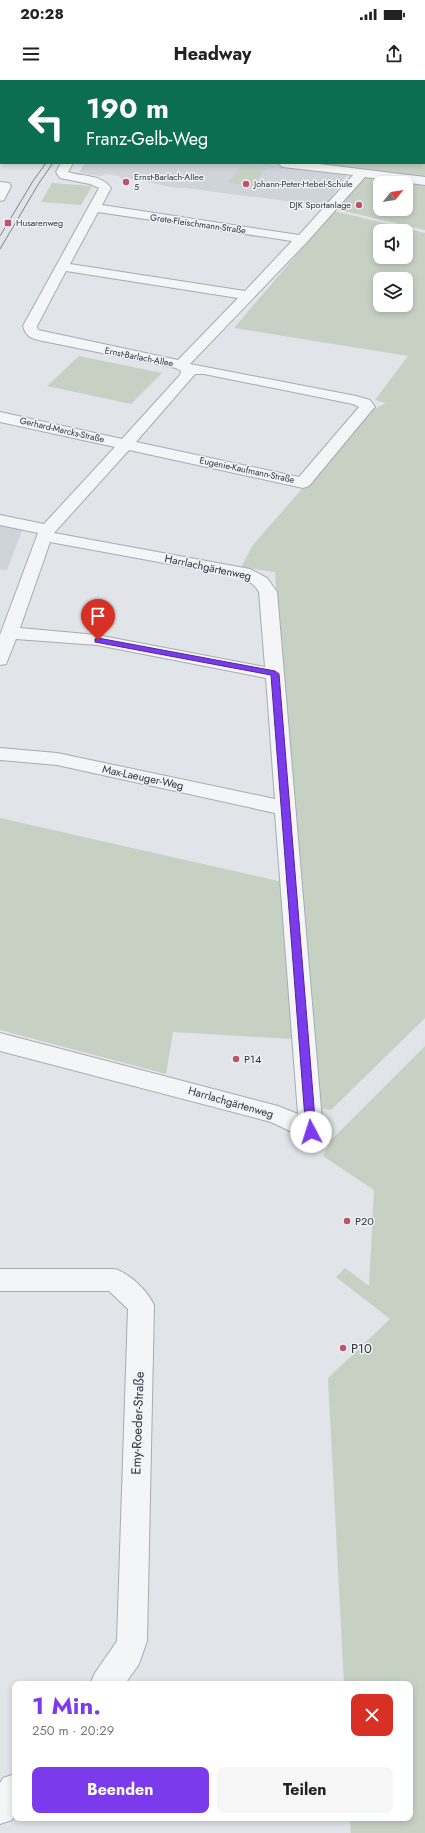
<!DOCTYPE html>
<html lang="de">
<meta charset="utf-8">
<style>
body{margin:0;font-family:Jost,sans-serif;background:#f6f6f6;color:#222;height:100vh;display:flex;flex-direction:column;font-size:15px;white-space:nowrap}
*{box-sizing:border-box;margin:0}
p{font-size:13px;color:#767676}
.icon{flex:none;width:22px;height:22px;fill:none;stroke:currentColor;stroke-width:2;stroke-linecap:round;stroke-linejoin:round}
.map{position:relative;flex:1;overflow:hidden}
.drawer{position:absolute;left:12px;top:1601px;width:401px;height:140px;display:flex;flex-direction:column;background:#fff;border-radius:8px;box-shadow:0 2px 6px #0003}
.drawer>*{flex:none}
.top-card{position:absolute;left:0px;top:0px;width:425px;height:84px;box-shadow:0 2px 6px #0003;background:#0b6e4f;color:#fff;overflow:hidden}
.needle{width:26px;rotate:60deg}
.tools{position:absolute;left:373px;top:96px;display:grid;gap:8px}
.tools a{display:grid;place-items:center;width:40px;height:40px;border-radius:8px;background:#fff;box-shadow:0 2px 6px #0003;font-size:20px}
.pin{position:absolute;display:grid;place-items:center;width:34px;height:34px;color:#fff;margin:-41px -17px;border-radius:50% 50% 50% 0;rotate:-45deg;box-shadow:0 0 4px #0007}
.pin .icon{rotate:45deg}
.me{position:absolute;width:44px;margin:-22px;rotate:355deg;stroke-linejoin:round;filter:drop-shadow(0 0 3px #0008)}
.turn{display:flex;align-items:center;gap:14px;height:84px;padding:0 20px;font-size:18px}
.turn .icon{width:52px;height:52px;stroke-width:2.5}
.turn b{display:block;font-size:28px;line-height:34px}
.round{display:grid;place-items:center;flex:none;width:42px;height:42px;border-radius:8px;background:#f6f6f6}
.head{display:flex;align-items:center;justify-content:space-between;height:68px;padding:0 20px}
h1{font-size:24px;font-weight:700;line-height:30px;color:#7c3aed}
.cta{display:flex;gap:8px;margin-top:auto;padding:8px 20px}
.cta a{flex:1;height:46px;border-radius:8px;background:#7c3aed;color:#fff;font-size:16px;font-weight:700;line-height:46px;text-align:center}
.cta a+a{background:#f6f6f6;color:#222}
.status{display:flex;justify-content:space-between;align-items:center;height:28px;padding:0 20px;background:#fff;direction:ltr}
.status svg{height:11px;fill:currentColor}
header{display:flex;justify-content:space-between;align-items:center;height:52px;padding:0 20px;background:#fff;font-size:18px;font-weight:700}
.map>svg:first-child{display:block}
.built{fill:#cfd3da}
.green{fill:#c7d1c3;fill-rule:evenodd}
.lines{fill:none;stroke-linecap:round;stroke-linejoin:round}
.minor-casing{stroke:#a7abb2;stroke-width:2}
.minor{fill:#f3f5f7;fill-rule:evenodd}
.tram{stroke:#7c8490;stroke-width:1}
.route{fill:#7c3aed;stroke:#51269a}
.poi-dot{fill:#c05368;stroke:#f0f3f6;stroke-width:1.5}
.labels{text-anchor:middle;stroke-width:3;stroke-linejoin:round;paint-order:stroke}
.far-poi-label{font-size:9px;fill:#2b333e;stroke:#f0f3f6;text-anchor:start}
.far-street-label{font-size:9px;fill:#2b333e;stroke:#f0f3f6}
.street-label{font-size:11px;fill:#2b333e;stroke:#f0f3f6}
.poi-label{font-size:11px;fill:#2b333e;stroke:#f0f3f6;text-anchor:start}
.near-poi-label{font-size:13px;fill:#2b333e;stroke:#f0f3f6;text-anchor:start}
.near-street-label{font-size:13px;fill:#2b333e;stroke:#f0f3f6}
</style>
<div class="status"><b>20:28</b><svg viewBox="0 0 49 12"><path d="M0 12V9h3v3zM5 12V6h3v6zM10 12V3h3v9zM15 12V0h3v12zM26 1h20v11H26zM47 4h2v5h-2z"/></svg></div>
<header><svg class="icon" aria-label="menu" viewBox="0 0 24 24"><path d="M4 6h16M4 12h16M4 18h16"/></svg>Headway<svg class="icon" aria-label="share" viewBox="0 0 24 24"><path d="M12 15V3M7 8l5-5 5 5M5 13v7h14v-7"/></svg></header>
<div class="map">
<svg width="425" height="1753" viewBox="0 0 425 1753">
<rect width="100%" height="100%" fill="#e1e4e8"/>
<!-- built -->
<g class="built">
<polygon points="85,83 260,83 348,94 325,126 185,108 176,108 132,99 122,100 119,96 105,94 102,96 79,93"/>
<polygon points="0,443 23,448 7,490 0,489"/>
</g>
<!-- green -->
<g class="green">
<polygon points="85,0 254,0 252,1"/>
<polygon points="314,0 425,0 425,98 313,83 424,83 424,1 310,1"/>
<polygon points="242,85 266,88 252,106 228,103"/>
<path d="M 374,96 L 425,102 L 425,150 L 335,129 L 363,98 ZM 380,103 L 406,103 L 406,129 L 380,129 Z"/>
<polygon points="52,103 92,106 81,125 41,122"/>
<path d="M 334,131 L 425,153 L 425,938 L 331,1030 L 317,1028 L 309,960 L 173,952 L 166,994 L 0,950 L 0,738 L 296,805 L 275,492 L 241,487 L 253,465 L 369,332 L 386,323 L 375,320 L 408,276 L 234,248 ZM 380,151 L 406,151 L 406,177 L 380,177 ZM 380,199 L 406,199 L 406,225 L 380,225 Z"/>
<polygon points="79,276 162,293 131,324 47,306"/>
<polygon points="425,966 425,1753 351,1753 350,1738 410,1738 410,1604 344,1604 328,1298 390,1239 336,1197 345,1188 369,1206 374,1110 323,1076 331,1060"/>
</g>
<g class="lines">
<!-- minor casing -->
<g class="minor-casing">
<g id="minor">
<rect x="62" y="0" width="11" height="1"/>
<path d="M 61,83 L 73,83 L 68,92 C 83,97 101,94 111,108 L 102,125 L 299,155 L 353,95 L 283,87 L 277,83 L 311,83 L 425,97 L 425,105 L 365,97 L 307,162 L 190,284 L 356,316 L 370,320 L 375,327 L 372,330 L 309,406 L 303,408 L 129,370 L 54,453 L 250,489 L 267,498 L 277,512 L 323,1052 L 320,1059 L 311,1061 L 271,1042 L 0,971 L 0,953 L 278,1026 L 298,1034 L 275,733 L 57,685 L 0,680 L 0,668 L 57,673 L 275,719 L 266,598 L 97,565 L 16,559 L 6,584 L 0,585 L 0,555 L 38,453 L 0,445 L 0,435 L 44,444 L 115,367 L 0,342 L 0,332 L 122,359 L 180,295 L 181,291 L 176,288 L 43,261 C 32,259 26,257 23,246 L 99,108 L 90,104 L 60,98 L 56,92 ZM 98,132 L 292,161 L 245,211 L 70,184 ZM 66,191 L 238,218 L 178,280 L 38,250 L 37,246 ZM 195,294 L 204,294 L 353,324 L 359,327 L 299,397 L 136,362 ZM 50,462 L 240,497 C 248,501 255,504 259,512 L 265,587 L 97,555 L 20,548 Z"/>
<polygon points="0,102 9,103 11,106 4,120 0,121"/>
<path d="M 0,1189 L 115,1189 C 130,1194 147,1210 154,1225 L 147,1561 L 139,1584 L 125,1604 L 90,1604 L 95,1593 L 117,1561 L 128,1229 L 109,1211 L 0,1211 Z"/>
<polygon points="15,1694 15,1735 12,1740 0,1744 0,1703 3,1698"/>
</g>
</g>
<!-- minor -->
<use href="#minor" class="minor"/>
<!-- tram -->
<g class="tram">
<polyline points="281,1 285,0"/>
<polyline points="292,1 297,0"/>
<polyline points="0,156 33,101 46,83"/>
<polyline points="0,169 39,103 53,83"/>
</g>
</g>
<!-- route -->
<polygon class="route" points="98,558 275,591 279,594 316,1052 315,1054 311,1056 306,1052 271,595 95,562 95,559"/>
<!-- markers -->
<g class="poi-dot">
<circle cx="126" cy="102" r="4"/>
<circle cx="246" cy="104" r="4"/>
<circle cx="359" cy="125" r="4"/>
<rect x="4" y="139" width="8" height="8" rx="2"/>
<circle cx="236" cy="979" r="4"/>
<circle cx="347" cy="1141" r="4"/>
<circle cx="343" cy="1268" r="4"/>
</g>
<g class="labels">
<!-- far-poi labels -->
<g class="far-poi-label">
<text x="134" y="100">Ernst-Barlach-Allee<tspan x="134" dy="10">5</tspan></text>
<text x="254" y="107">Johann-Peter-Hebel-Schule</text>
<text x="351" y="128" text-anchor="end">DJK Sportanlage</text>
<text x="16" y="146">Husarenweg</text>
</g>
<!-- far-street labels -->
<g class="far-street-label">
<text transform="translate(198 144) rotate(8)" y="3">Grete-Fleischmann-Straße</text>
<text transform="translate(139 277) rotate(11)" y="3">Ernst-Barlach-Allee</text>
<text transform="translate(62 350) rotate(13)" y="3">Gerhard-Marcks-Straße</text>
<text transform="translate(247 390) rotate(12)" y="3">Eugenie-Kaufmann-Straße</text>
</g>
<!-- street labels -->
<g class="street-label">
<text transform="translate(208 487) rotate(12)" y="4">Harrlachgärtenweg</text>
<text transform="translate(143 697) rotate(12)" y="4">Max-Laeuger-Weg</text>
<text transform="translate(231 1022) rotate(16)" y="4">Harrlachgärtenweg</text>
</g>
<!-- poi labels -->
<g class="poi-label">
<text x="244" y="983">P14</text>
<text x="355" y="1145">P20</text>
</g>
<!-- near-poi labels -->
<g class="near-poi-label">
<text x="351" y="1273">P10</text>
</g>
<!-- near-street labels -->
<g class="near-street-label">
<text transform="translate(137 1343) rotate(-88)" y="5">Emy-Roeder-Straße</text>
</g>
</g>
</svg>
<div class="tools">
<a><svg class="needle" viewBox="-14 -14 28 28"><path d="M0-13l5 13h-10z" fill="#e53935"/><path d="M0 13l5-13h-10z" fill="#767676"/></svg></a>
<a><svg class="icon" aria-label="sound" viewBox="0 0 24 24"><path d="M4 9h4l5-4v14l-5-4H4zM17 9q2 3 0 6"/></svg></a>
<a><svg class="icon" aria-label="layers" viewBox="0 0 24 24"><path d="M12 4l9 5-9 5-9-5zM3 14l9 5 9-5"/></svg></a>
</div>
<div class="pin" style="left:98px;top:560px;background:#d93025"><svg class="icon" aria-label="arrive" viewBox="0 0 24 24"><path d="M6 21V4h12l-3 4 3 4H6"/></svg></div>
<svg class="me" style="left:311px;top:1052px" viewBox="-20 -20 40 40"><circle r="19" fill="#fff"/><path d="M0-13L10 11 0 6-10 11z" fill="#7c3aed"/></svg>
<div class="top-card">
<div class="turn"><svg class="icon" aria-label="left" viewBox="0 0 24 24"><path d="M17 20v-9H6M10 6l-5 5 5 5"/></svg><div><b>190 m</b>Franz-Gelb-Weg</div></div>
</div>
<section class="drawer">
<div class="head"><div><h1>1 Min.</h1><p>250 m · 20:29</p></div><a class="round" style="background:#d93025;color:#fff"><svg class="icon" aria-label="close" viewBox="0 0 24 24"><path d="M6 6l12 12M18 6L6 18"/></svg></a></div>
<div class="cta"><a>Beenden</a><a>Teilen</a></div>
</section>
</div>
